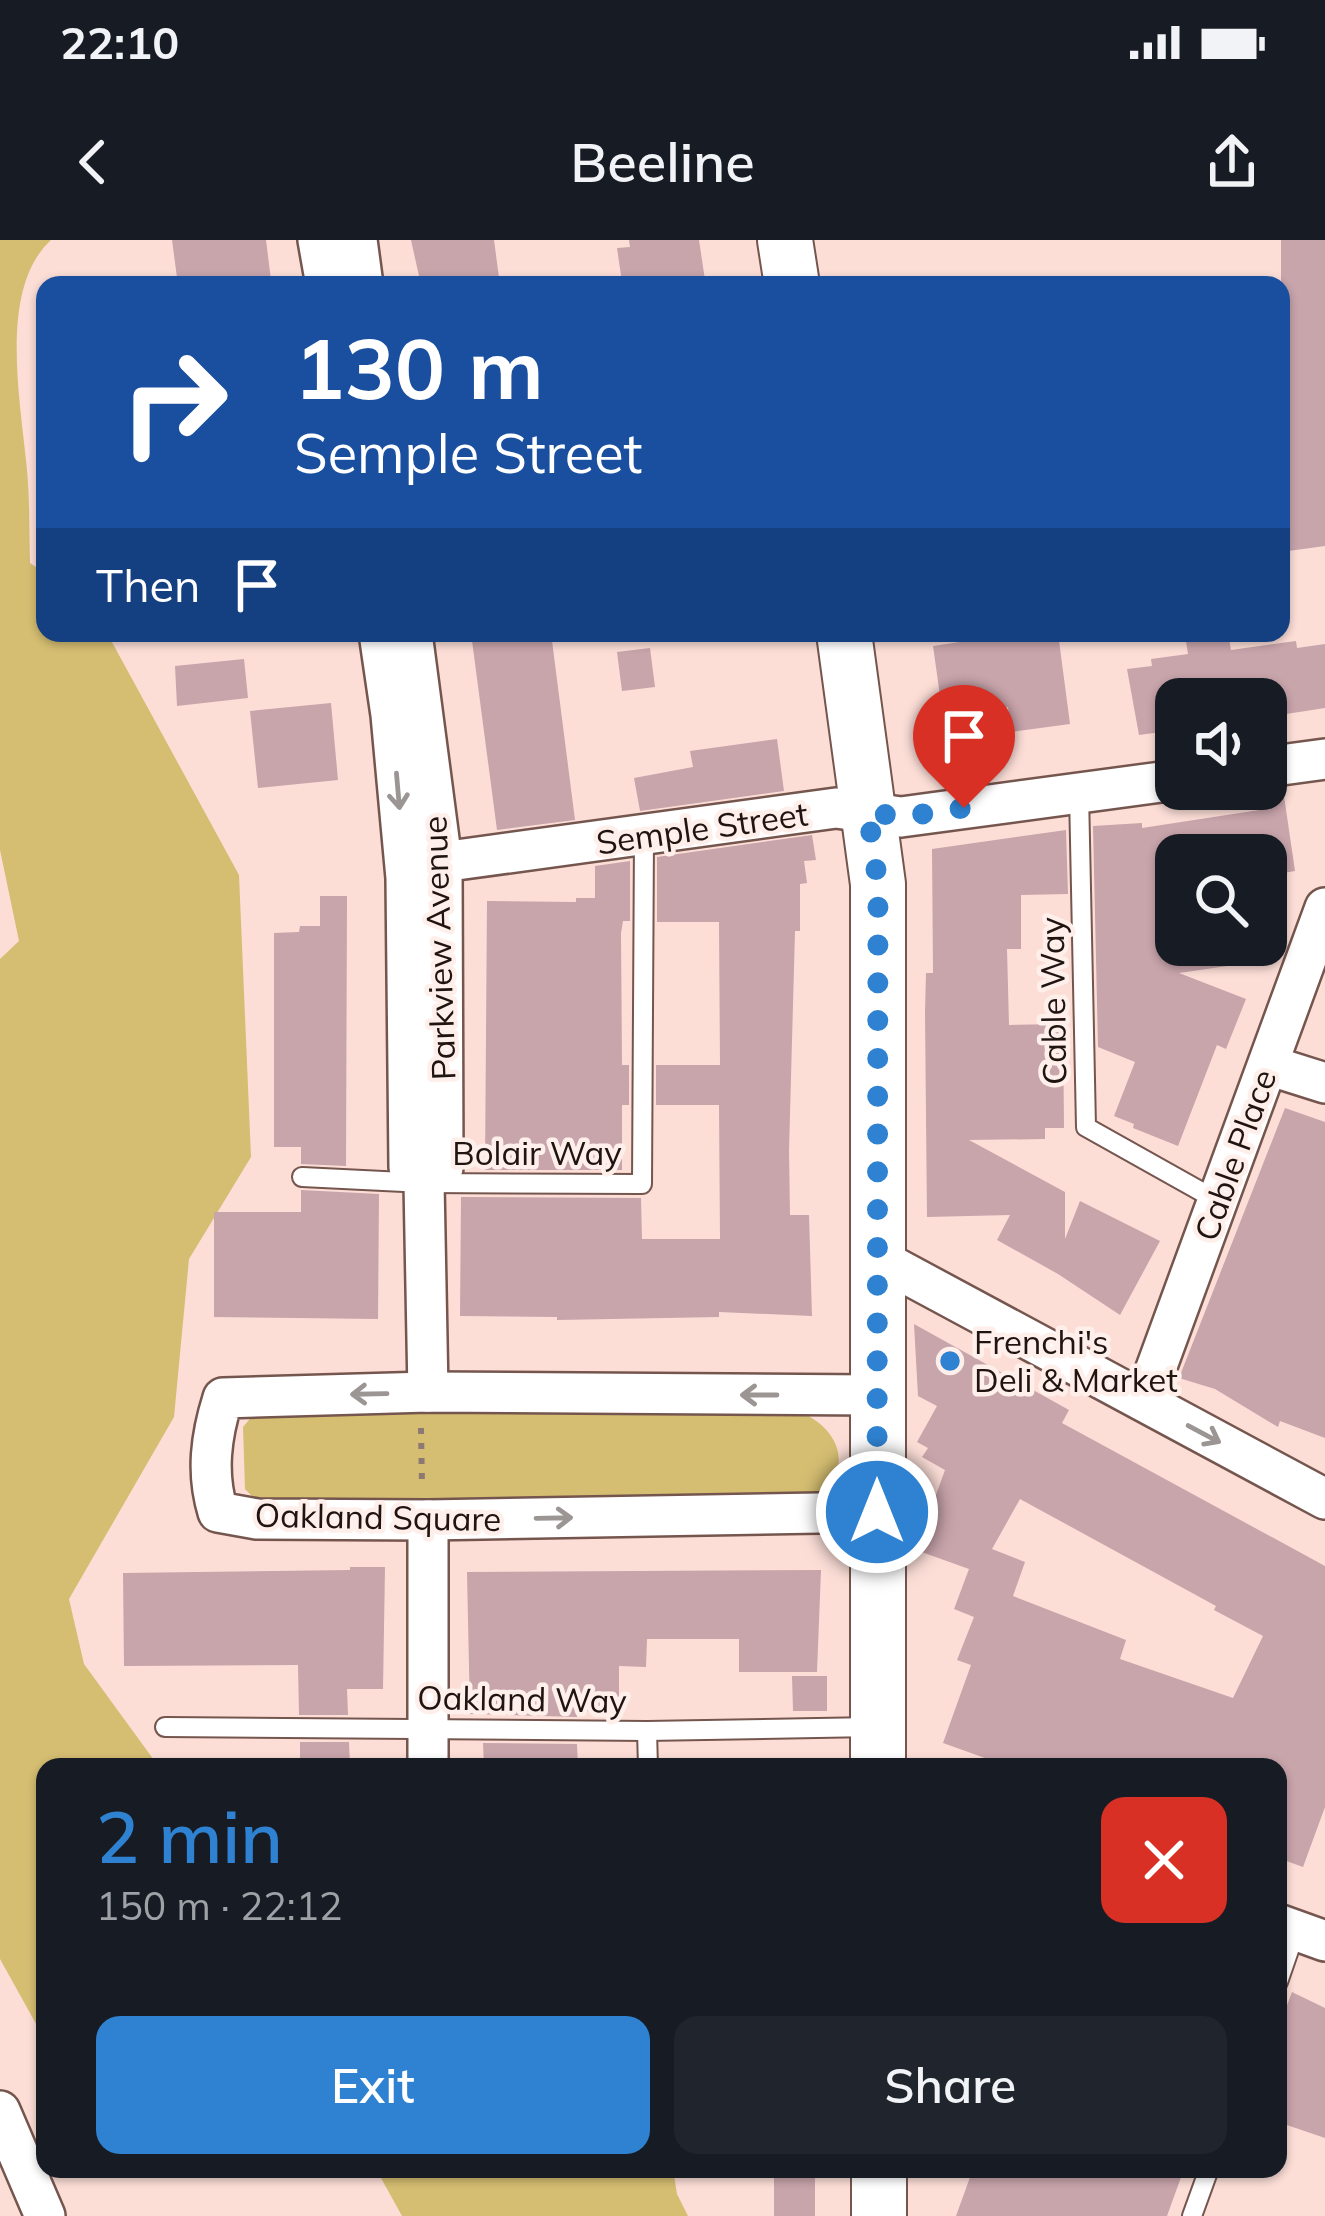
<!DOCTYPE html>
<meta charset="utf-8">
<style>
body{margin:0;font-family:Mulish,sans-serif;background:#20242c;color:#f1f3f6;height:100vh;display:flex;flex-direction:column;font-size:45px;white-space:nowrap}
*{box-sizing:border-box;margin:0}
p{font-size:39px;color:#9ea1a6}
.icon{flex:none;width:66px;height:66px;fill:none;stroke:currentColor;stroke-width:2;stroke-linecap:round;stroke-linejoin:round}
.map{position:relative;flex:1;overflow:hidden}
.details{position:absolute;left:36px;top:1518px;width:1251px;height:420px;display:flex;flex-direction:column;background:#171b24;border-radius:24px;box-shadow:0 3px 9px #0004}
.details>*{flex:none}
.hud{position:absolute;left:36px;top:36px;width:1254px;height:366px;border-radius:24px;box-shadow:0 3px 9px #0004;background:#1a4fa0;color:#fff;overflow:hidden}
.controls{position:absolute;left:1155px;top:438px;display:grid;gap:24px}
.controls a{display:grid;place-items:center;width:132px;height:132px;border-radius:24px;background:#171b24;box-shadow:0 3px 9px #0004;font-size:60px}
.pin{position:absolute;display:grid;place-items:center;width:102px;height:102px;color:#fff;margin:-123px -51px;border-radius:50% 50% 50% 0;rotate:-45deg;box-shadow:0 0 12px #0007}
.pin .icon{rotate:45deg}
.me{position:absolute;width:132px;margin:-66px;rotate:0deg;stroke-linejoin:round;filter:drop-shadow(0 0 9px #0008)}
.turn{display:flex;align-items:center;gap:42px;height:252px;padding:0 60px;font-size:54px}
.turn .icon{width:156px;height:156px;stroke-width:2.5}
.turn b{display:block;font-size:84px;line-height:102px}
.then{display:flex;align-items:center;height:114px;padding:0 60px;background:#0003;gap:24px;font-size:45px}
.round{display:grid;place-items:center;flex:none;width:126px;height:126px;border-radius:24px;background:#20242c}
.overview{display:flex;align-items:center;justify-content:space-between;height:204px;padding:0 60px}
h1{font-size:72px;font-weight:600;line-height:90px;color:#2f82d1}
.cta{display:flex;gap:24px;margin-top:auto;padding:24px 60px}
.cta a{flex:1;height:138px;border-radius:24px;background:#2f82d1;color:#fff;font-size:48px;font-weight:600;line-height:138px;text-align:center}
.cta a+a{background:#20242c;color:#f1f3f6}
.status{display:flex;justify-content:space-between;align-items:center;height:84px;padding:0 60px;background:#171b24;direction:ltr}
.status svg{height:33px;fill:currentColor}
header{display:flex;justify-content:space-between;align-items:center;height:156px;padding:0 60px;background:#171b24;font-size:54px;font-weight:600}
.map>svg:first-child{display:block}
.green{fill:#d5be72}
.building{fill:#c8a4ab;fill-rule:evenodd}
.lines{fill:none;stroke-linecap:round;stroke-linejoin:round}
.lane-casing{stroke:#75564e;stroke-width:22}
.street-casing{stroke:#75564e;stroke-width:44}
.secondary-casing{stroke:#75564e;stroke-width:58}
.path{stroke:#8d7873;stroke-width:6;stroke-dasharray:6 9;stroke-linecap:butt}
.lane{stroke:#fff;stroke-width:18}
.street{stroke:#fff;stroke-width:39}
.secondary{stroke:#fff;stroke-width:54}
.oneway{stroke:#9b9594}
.route{stroke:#2f82d1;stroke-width:21;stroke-dasharray:0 37.8}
.poi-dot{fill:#2f82d1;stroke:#feefeb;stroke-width:4.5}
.labels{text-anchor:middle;stroke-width:9;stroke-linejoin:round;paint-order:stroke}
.street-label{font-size:33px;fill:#201411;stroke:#feefeb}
.poi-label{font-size:33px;fill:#201411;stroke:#feefeb;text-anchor:start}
</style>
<div class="status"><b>22:10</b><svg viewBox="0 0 49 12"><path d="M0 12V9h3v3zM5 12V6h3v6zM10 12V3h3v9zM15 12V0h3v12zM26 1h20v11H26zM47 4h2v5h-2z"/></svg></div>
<header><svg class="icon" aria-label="back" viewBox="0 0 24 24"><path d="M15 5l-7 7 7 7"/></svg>Beeline<svg class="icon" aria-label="share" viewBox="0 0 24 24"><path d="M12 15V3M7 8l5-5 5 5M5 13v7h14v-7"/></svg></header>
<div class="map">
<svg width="1325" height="1976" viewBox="0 0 1325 1976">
<rect width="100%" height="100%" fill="#fcded7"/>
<!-- green -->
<g class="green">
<path d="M 0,0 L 51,0 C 0,47 19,152 26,220 C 30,254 29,289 30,323 L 45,333 L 45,393 L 107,393 L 239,635 L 251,917 L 189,1019 L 174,1177 L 69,1359 L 84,1424 L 159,1527 L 45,1527 L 45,1800 L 0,1719 L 0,719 L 19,701 L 0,610 Z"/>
<path d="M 274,1171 L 797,1171 C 835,1184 857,1225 819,1255 C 812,1260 800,1262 791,1265 L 256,1260 L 245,1249 L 243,1187 L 253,1175 Z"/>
<polygon points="332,1929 673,1929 677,1954 688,1976 402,1976 381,1938"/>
</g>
<!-- building -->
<g class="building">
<polygon points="172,0 266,0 271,40 238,45 178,45"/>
<polygon points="411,0 494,0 500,45 421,45"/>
<polygon points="629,0 699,0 705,40 673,44 672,36 622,42 617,8 630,7"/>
<polygon points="1281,0 1325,0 1325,306 1281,312"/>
<polygon points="471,393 551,393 575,580 497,590"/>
<polygon points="993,393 1058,393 1070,484 1011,492 1008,467 943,477 933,406 993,397"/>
<polygon points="1228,393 1231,410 1296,401 1297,408 1325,404 1325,468 1266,477 1266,459 1176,459 1176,490 1139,495 1127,429 1152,426 1151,419 1188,414 1185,395"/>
<polygon points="650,408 655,447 622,451 617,412"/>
<polygon points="244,419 248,458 177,466 175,426"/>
<polygon points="331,463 338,540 258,548 250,471"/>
<polygon points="777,499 784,551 640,571 634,538 693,527 690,511"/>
<polygon points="1283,549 1295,631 1266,636 1266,615 1176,615 1176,705 1253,705 1255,722 1179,733 1246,759 1226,809 1217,805 1178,906 1133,888 1134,884 1114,876 1135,822 1098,807 1093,586 1142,583 1142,588 1266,569 1266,551"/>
<polygon points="1066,590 1068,654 1021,655 1021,709 1007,709 1009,785 1063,784 1064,888 1045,888 1045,899 969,900 1065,952 1065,999 1080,961 1160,1001 1120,1075 1058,1034 997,1000 1010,975 927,977 925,772 926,733 933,733 932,609"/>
<polygon points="812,595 816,620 804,621 807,643 800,644 800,691 795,691 789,911 790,975 809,975 812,1076 719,1072 719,1077 557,1080 557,1077 460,1076 461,957 641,958 642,999 720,999 719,865 656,865 656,825 720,825 719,682 657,682 657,617"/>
<polygon points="630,621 630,681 623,681 621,693 622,825 629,825 629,865 622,865 622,930 485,930 487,661 576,662 576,658 595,658 595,626"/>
<polygon points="320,656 347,656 346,926 301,924 301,907 274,907 274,693 299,692 300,686 320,686"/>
<polygon points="1285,868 1325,882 1325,1198 1280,1181 1278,1187 1215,1149 1179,1138"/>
<polygon points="301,950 379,954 378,1079 214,1077 214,972 301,972"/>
<path d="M 914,1084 L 1069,1170 L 1062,1183 L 1325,1326 L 1325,1567 L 1303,1627 L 1278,1618 L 1278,1527 L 1010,1527 L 943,1503 L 971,1425 L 957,1420 L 974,1377 L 954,1369 L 969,1329 L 916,1310 L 945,1230 L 922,1217 L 928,1208 L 917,1202 L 937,1166 L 918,1156 ZM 1020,1259 L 1216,1366 L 1214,1370 L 1263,1396 L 1233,1458 L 1120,1419 L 1126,1400 L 1013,1356 L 1025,1322 L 992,1309 Z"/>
<polygon points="350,1327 385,1327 383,1449 347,1449 348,1475 299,1475 298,1425 124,1426 123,1333 350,1330"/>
<polygon points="821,1330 817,1432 739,1432 739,1399 647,1399 646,1427 619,1426 619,1472 577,1471 577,1477 470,1474 467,1332"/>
<polygon points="792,1436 827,1436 827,1471 793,1471"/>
<polygon points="300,1502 349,1502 350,1527 300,1527"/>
<polygon points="483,1503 577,1504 578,1527 484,1527"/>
<polygon points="1292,1752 1325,1768 1325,1898 1278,1882 1278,1789"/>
<rect x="774" y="1929" width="41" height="47"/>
<polygon points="973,1929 1184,1929 1167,1976 956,1976"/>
</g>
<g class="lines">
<!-- lane casing -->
<g class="lane-casing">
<g id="lane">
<polyline points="1079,553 1086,887 1218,961"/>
<polyline points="302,937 424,943 642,944 644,597"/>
<polyline points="165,1487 647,1491 873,1487"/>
<polyline points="647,1491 648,1527"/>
<polyline points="1278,1742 1296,1690"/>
<polyline points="1192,1976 1209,1929"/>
</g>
</g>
<!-- street casing -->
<g class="street-casing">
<g id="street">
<polyline points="318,0 326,45"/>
<polyline points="357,0 363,45"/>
<polyline points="379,393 391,475 406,638 409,927 424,943 428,1152"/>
<polyline points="412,393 442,622 443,928 424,943"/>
<polyline points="1266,527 1325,519"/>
<polyline points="442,622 836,568 901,577 1176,540"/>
<polyline points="1268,825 1325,843"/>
<polyline points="879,1019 1325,1259"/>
<path d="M 876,1155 L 428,1152 L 223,1158 C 211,1196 206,1233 218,1272 L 257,1279 L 428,1280 L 877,1272"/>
<polyline points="1142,1160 1154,1134 1325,668"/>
<polyline points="428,1527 428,1280"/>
<polyline points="1278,1684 1325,1701"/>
<polyline points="0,1871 45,1976"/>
</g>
</g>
<!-- secondary casing -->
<g class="secondary-casing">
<g id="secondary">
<polyline points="785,0 792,45"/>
<polyline points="844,393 878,644 878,1527"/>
<polyline points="879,1929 879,1976"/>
</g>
</g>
<!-- path -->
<polyline class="path" points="421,1188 422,1246"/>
<!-- lane -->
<use href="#lane" class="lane"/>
<!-- street -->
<use href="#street" class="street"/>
<!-- secondary -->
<use href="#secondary" class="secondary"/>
</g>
<!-- one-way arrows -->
<defs><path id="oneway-shaft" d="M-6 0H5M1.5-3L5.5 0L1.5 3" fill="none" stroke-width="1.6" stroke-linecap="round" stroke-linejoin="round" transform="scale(3)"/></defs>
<g class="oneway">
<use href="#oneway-shaft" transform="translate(398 551) rotate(85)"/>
<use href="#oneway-shaft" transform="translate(369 1154) rotate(179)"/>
<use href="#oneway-shaft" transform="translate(759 1155) rotate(-180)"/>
<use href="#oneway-shaft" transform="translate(1204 1194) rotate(28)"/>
<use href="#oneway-shaft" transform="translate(554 1278) rotate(-1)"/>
</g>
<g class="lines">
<!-- route -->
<polyline class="route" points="877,1272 878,644 868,572 901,577 964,568"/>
</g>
<!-- markers -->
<circle class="poi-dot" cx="950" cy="1121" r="12"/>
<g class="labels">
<!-- street labels -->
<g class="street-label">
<text transform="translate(702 588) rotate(-8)" y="12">Semple Street</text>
<text transform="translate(439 708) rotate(-92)" y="12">Parkview Avenue</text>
<text transform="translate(1053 761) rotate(-91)" y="12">Cable Way</text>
<text x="537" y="925">Bolair Way</text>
<text transform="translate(1235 915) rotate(-70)" y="12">Cable Place</text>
<text transform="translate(378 1277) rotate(1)" y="12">Oakland Square</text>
<text transform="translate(522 1459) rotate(1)" y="12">Oakland Way</text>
</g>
<!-- poi labels -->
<g class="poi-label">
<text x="974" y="1114">Frenchi's<tspan x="974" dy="38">Deli &amp; Market</tspan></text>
</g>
</g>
</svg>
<div class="controls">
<a><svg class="icon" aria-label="sound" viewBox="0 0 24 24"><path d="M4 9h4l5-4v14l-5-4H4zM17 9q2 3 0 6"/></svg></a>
<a><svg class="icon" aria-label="search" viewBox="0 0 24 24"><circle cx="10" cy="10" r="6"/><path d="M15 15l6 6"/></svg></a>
</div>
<div class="pin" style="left:964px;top:568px;background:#d93025"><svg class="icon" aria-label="arrive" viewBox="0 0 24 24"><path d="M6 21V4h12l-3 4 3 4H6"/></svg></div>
<svg class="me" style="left:877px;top:1272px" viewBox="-20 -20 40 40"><circle r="17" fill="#2f82d1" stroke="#fff" stroke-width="3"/><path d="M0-11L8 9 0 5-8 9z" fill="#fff"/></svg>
<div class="hud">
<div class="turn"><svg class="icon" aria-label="right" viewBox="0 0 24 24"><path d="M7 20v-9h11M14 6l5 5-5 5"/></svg><div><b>130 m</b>Semple Street</div></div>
<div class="then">Then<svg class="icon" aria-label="arrive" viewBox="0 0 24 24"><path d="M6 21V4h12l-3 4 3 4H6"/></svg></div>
</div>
<section class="details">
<div class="overview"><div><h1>2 min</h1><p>150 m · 22:12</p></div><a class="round" style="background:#d93025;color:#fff"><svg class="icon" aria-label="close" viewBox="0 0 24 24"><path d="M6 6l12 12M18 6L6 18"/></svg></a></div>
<div class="cta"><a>Exit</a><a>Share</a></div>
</section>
</div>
